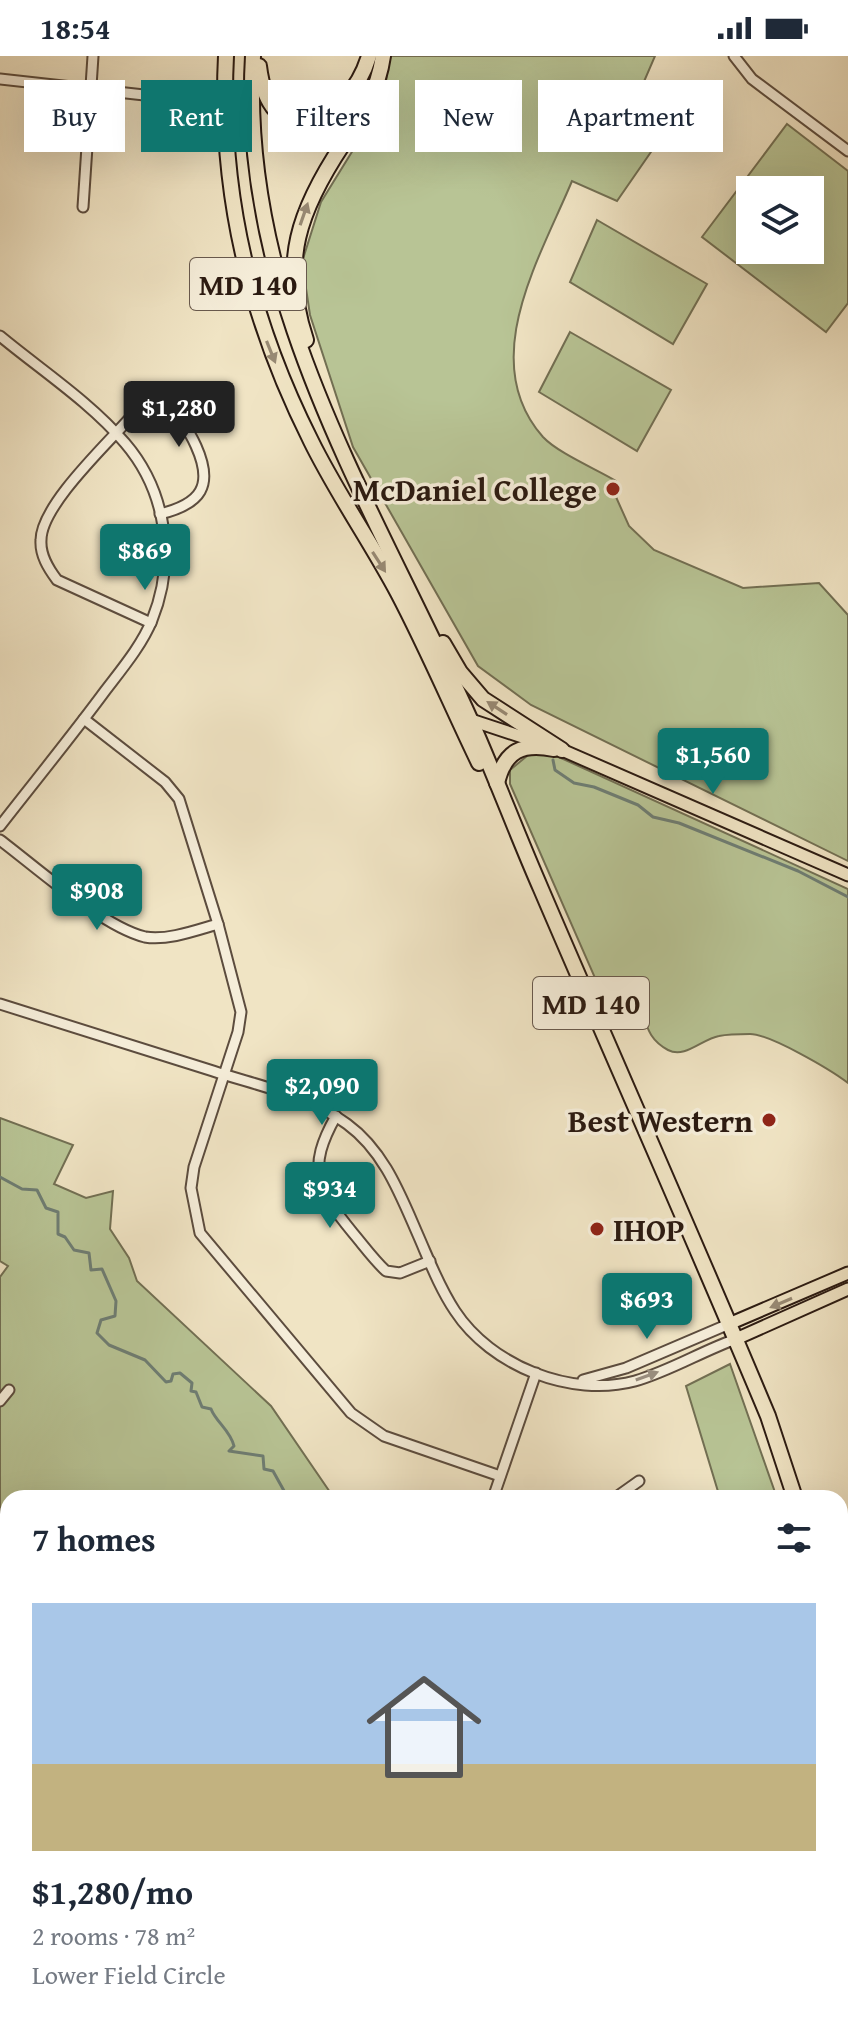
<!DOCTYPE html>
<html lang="en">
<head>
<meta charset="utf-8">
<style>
	:root { --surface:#fff; --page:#f2f2f3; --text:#1f2937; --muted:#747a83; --line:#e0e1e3; --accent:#0f766e }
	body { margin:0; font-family:"Gentium Book Plus",serif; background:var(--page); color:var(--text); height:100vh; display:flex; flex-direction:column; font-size:30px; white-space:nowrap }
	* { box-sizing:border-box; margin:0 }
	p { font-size:26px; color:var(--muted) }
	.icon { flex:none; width:44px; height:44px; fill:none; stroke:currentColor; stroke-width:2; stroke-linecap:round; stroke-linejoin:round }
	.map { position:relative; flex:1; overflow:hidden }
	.drawer { position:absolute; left:0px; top:1434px; width:848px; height:536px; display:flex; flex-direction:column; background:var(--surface); border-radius:24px 24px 0 0; box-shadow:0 8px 32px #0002 }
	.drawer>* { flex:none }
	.guide { position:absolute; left:24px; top:24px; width:800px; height:72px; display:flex; gap:16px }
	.controls { position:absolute; left:736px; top:120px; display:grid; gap:16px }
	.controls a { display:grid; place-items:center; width:88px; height:88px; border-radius:0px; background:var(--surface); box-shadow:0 8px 32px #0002; font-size:40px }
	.price { position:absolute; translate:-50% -68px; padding:0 18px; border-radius:8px; background:var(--accent); color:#fff; font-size:26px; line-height:52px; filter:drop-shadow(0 2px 4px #0008) }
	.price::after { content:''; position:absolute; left:50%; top:48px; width:24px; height:18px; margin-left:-12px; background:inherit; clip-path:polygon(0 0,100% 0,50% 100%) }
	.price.on { background:#222; color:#fff }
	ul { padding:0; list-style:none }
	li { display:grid; align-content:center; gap:16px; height:424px; padding:0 32px }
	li+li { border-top:2px solid var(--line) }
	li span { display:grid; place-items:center; height:248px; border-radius:0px; color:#555 }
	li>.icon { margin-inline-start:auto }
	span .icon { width:144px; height:144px; fill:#fffc; stroke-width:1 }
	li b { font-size:34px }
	h2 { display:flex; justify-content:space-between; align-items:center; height:96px; padding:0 32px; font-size:34px }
	.chip { padding:0 28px; border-radius:0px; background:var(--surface); box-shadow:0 8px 32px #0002; font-size:28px; line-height:72px }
	.chip.on { background:var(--accent); color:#fff }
	.status { display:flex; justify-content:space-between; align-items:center; height:56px; padding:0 40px; background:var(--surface); direction:ltr }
	.status svg { height:22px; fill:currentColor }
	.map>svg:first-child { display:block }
</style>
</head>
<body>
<div class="status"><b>18:54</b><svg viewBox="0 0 49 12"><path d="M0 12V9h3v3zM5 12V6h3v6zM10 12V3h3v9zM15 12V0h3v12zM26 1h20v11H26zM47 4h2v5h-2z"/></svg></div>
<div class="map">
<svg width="848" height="1970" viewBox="0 0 848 1970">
	<rect width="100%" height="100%" fill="#f0e4c4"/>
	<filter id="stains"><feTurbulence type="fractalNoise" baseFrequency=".0025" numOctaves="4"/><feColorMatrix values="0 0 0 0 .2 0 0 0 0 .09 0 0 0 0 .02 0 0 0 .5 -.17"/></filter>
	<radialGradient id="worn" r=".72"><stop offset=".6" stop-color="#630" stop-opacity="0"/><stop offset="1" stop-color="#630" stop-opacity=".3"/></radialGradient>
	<!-- green -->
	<g fill="#b8c495" stroke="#726f53" stroke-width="2" fill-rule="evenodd">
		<path d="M389 0H655L630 58 653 93 617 145 572 125C540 202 476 305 543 381 558 397 596 413 616 425V441L629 470 654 494 743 532 819 527 848 559V805L531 649 478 610 353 391 310 259 302 206 321 146 384 44Z"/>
		<path d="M787 68 848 115V247L826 276 702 181ZM750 134H810V194H750Z"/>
		<path d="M597 164 707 228 673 288 570 226Z"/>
		<path d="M570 276 671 334 637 395 539 336Z"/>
		<path d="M533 695 550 697 848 833V1027C831 1014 770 978 750 978 740 978 729 978 719 980 702 983 685 1003 668 994 628 972 664 939 595 922L510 728V714Z"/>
		<path d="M0 1062 73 1089 54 1128 86 1142 113 1135 110 1173 129 1202 137 1225 271 1350 334 1442H8V1962H133L129 1970H0V1221L8 1210 0 1205Z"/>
		<path d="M730 1308 777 1442H720L686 1330Z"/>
		<path d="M702 1962H773L771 1970H700Z"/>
	</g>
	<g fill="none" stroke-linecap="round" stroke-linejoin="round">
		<!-- stream -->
		<g stroke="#6e7d73" stroke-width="3">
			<path d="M553 704 555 714 574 727 594 731 638 749 653 761 679 767 798 815 848 841"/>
			<path d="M0 1121 22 1133 37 1134 46 1152 58 1156V1178L65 1181 74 1194 89 1197 91 1214 102 1213 116 1245 115 1260 101 1264 97 1277 109 1289 145 1304 166 1326 171 1325 173 1318 180 1317 192 1327 191 1335 196 1336 202 1351 211 1353C216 1366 230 1374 234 1390L229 1395 263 1400 264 1413 273 1415 288 1442"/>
			<path d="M242 1970 251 1962"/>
		</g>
		<defs>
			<g id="minor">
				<path d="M734 0 752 23 848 95"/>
				<path d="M0 23 225 48"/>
				<path d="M83 151 93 0"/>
				<path d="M0 280C41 314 90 346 125 387 167 436 176 505 152 564 142 589 121 614 105 635 71 681 35 725 0 770"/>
				<path d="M151 567 57 524C48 512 40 499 41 484 41 450 106 389 129 363 162 339 182 359 196 390 214 430 201 448 160 458"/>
				<path d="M84 663 165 726 179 743 218 868 241 956 238 976 194 1111 191 1132 200 1177 351 1357 384 1380 500 1420"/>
				<path d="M0 784C36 811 103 871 145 881 167 885 197 874 218 868"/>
				<path d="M0 948C71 971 142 993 213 1015 259 1030 308 1039 347 1068 384 1095 400 1138 418 1179 429 1204 439 1231 455 1255 491 1310 571 1342 635 1325 670 1315 702 1295 736 1283"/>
				<path d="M336 1060C306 1113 317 1133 353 1177 364 1190 374 1204 386 1215L400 1217 430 1205"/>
				<path d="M583 1324 626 1312 729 1268"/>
				<path d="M0 1345 9 1334"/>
				<path d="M493 1442 536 1317"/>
				<path d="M615 1442 639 1425"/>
				<path d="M0 1591 8 1581"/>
				<path d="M0 1648 8 1653"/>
				<path d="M0 1761 8 1757"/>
				<path d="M29 1970 34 1962"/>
				<path d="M543 1970 544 1962"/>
				<path d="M640 1970 642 1962"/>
			</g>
			<g id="major">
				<path d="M465 662 562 694 848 819"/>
				<path d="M729 1268 848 1217"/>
				<path d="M736 1283 848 1233"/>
			</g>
			<g id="highway">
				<path d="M226 0C219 136 250 264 311 385 337 438 371 486 398 537 427 592 452 651 479 707"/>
				<path d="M253 0C238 244 374 449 470 663 495 719 516 776 541 833 616 1008 694 1183 768 1360L795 1442"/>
				<path d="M259 10C270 102 349 67 369 0"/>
				<path d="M306 284C280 206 299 154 343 88 362 60 378 35 383 0"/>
				<path d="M443 587 460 616 483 643 562 694"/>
				<path d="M497 727C505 694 522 687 554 693"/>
				<path d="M783 1970 785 1962"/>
			</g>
		</defs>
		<!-- minor casing -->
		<use href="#minor" stroke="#5c4c3e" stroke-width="13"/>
		<!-- major casing -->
		<use href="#major" stroke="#2b1a11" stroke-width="15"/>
		<!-- highway casing -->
		<use href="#highway" stroke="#2b1a11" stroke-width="18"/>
		<!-- minor -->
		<use href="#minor" stroke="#f5edd9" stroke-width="9"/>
		<!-- major -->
		<use href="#major" stroke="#f0e4c4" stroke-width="11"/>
		<!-- highway -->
		<use href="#highway" stroke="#f0e4c4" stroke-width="14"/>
	</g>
	<!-- one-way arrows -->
	<defs><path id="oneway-solid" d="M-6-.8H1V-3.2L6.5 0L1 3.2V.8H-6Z" transform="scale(2)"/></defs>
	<g fill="#978973">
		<use href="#oneway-solid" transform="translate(304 158) rotate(-71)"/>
		<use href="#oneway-solid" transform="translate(271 296) rotate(68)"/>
		<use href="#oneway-solid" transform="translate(379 506) rotate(57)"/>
		<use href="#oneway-solid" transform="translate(497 652) rotate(-147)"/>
		<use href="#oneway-solid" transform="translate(781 1247) rotate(157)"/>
	</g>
	<use fill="#9a8e7f" href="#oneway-solid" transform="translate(647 1320) rotate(-20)"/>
	<!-- markers -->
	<g fill="#8f2418" stroke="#f5edd9" stroke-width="3">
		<circle cx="613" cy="433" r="8"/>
		<circle cx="769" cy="1064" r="8"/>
		<circle cx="597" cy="1173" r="8"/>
	</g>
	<g text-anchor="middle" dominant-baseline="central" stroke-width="7" stroke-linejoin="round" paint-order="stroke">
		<!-- shield labels -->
		<g fill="#f5edd9" stroke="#68594d" stroke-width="2">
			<rect x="190" y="202" width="116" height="52" rx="6"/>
			<rect x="533" y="921" width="116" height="52" rx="6"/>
		</g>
		<g font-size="30" font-weight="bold" fill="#2b1a11">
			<text x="248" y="228">MD 140</text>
			<text x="591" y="947">MD 140</text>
		</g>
		<!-- poi labels -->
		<g font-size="32" font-weight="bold" fill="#2b1a11" stroke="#f5edd9" text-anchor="end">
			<text x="597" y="433">McDaniel College</text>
			<text x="753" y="1064">Best Western</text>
			<text x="613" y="1173" text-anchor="start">IHOP</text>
		</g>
	</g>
	<rect width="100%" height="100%" filter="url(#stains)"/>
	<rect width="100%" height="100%" fill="url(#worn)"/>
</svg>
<div class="controls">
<a><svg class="icon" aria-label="layers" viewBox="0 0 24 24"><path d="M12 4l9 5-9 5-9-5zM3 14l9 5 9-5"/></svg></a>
</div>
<b class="price on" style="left:179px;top:393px">$1,280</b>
<b class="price" style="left:145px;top:536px">$869</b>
<b class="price" style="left:713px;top:740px">$1,560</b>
<b class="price" style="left:97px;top:876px">$908</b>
<b class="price" style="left:322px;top:1071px">$2,090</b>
<b class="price" style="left:330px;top:1174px">$934</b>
<b class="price" style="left:647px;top:1285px">$693</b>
<div class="guide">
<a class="chip">Buy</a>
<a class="chip on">Rent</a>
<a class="chip">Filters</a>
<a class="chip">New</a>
<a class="chip">Apartment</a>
</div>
<section class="drawer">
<h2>7 homes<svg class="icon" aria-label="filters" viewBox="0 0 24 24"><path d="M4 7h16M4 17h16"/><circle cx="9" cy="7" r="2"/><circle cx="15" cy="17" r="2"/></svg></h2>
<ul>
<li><span style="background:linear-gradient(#a9c7e8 65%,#c2b280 0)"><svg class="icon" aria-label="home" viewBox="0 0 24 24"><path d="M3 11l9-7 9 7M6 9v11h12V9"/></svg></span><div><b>$1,280/mo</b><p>2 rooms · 78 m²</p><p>Lower Field Circle</p></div></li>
</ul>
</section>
</div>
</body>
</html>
